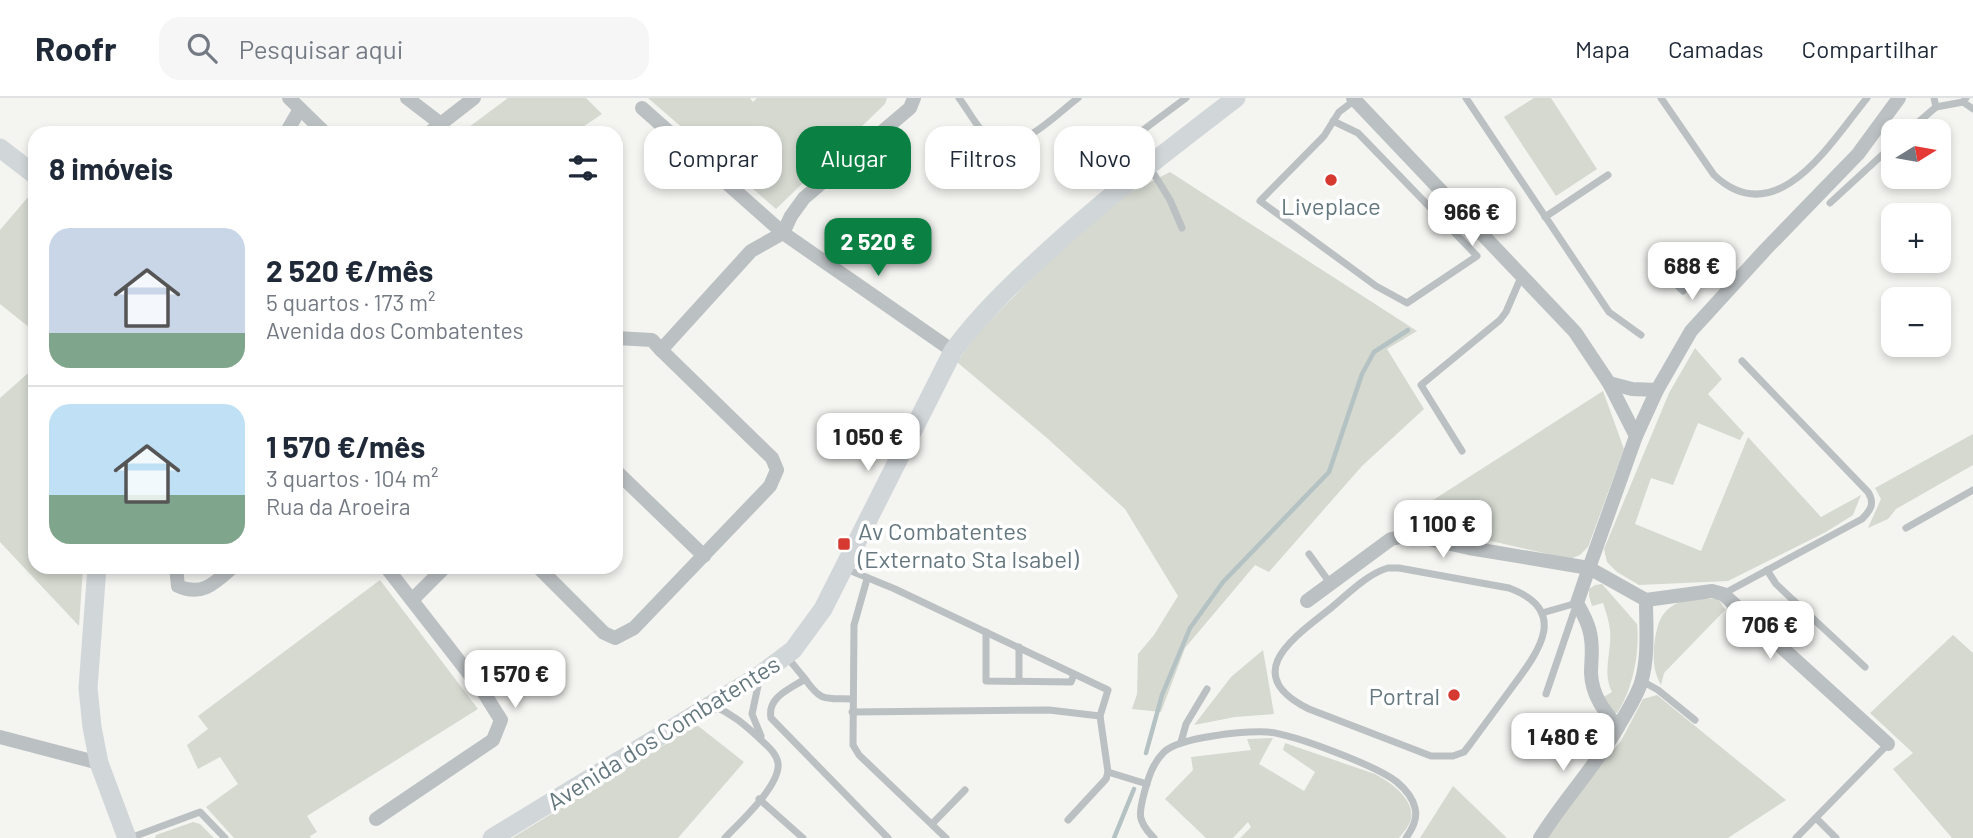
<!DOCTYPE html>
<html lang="pt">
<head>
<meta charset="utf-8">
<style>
	:root { --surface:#fff; --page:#f6f6f7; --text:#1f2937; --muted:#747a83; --line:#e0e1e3; --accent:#0b8043 }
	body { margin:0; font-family:Barlow,sans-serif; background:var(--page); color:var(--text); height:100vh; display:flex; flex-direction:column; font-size:26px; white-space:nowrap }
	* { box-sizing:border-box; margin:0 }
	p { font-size:23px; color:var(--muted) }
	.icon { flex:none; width:38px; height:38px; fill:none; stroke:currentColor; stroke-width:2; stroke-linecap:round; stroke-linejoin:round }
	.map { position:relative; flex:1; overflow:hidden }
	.panel { position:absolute; left:28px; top:28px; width:595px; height:448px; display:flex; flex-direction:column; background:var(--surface); border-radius:21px; box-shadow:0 4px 10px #0003 }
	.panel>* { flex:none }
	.guide { position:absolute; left:644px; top:28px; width:665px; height:63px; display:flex; gap:14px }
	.needle { width:46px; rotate:79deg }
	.buttons { position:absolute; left:1881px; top:21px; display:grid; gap:14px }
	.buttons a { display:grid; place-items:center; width:70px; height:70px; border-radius:14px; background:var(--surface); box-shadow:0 4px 10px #0003; font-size:35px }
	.price { position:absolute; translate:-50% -60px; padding:0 16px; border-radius:14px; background:#fff; color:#222; font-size:23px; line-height:46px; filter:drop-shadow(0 2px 4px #0008) }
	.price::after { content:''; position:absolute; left:50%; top:42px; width:21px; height:16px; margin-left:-10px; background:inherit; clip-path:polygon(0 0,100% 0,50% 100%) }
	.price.selected { background:var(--accent); color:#fff }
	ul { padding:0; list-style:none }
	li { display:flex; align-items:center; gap:21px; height:175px; padding:0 21px }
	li+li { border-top:2px solid var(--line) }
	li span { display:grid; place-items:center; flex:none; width:196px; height:140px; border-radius:21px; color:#555 }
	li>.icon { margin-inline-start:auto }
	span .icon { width:84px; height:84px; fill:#fffc; stroke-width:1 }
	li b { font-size:30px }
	h2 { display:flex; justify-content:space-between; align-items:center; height:84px; padding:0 21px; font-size:30px }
	.chip { padding:0 24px; border-radius:21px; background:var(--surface); box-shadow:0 4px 10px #0003; font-size:24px; line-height:63px }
	.chip.selected { background:var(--accent); color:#fff }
	header { display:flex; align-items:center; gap:42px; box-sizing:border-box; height:98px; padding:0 35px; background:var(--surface); border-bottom:2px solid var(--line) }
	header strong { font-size:33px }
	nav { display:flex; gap:38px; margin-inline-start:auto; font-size:24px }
	.search { width:490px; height:63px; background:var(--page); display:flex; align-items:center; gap:18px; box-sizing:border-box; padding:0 24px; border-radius:21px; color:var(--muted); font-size:26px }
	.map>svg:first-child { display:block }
</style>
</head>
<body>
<header>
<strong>Roofr</strong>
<div class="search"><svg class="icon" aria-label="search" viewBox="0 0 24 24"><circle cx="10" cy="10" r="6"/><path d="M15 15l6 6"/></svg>Pesquisar aqui</div>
<nav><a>Mapa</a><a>Camadas</a><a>Compartilhar</a></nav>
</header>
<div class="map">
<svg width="1973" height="740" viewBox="0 0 1973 740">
	<rect width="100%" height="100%" fill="#f4f4f1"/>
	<!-- green -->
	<g fill="#d5d9d0">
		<path d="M508 0H586L602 16 574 35H461Z"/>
		<path d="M648 0H750L753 4 757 0H887L885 6 776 111Z"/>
		<path d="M1534 0H1551L1597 71 1556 98 1504 19Z"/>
		<path d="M1170 74 1417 233 1387 251 1424 311 1362 368 1269 474 1255 467 1185 550 1161 614 1132 611 1137 596 1138 556 1154 537 1178 498 1125 411 1047 340 957 264 980 233 1066 146 1129 95Z"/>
		<path d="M35 91V234L0 206V132Z"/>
		<path d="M1695 250 1722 281 1708 296 1744 335 1740 342 1698 325 1673 387 1651 380 1635 426 1701 453 1748 339 1821 419 1861 397 1853 417 1826 434 1728 483 1639 487 1617 474 1607 464 1604 451 1669 295Z"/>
		<path d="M35 269V469H83L79 528 0 444V300Z"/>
		<path d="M1603 293 1624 351 1588 449 1580 457 1570 461 1461 436 1430 404Z"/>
		<path d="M1973 336V367L1896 411 1888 421 1868 430 1881 401 1875 390Z"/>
		<path d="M380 482 478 611 307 718 317 734 310 738 311 740H234L206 709 238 686 220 659 198 671 187 647 208 631 198 618Z"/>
		<path d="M1602 486 1637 526C1640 553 1633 592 1617 615L1610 614 1602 600 1612 594C1602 574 1612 554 1610 532 1609 523 1606 514 1603 505L1592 508 1589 498V491L1595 487Z"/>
		<path d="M1691 501H1719L1725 512 1664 575 1661 587C1654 574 1653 564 1654 550 1657 522 1662 507 1691 501Z"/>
		<path d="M1953 537 1973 555V740H1952L1893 671 1913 655 1870 615Z"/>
		<path d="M1263 552 1274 616 1235 619 1194 627 1231 579Z"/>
		<path d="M1657 597 1786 702 1728 740H1546L1569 702 1621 643 1643 601Z"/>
		<path d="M697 627 744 664 678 740H512Z"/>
		<path d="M1273 640 1259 666 1304 693 1315 674 1283 652 1285 645 1375 676C1390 684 1415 701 1411 721 1410 727 1403 735 1399 740H1240L1251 729 1248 724 1233 740H1206L1165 701 1193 672 1191 659 1251 652 1247 641Z"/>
		<path d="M1453 688 1507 740H1420Z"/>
		<path d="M193 724 200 726 214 740H155L156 737Z"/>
	</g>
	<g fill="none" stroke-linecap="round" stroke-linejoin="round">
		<!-- stream -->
		<g stroke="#b4c2c4" stroke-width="4.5">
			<path d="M1146 655 1162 597 1190 530 1223 484 1329 374 1362 276 1374 254 1408 232"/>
			<path d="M1114 740 1134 691"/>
		</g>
		<!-- lane -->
		<g stroke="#bbc0c2" stroke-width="7">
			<path d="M959 0C969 13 979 34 993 43 1017 58 1059 14 1078 0"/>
			<path d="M1466 0 1609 214 1641 237"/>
			<path d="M1661 0 1714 77C1777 136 1831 44 1867 0"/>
			<path d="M1963 4 1973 11"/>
			<path d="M1936 9 1963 4 1966 0"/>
			<path d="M1333 23 1358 35 1477 158 1407 205 1376 188 1260 103 1324 38 1339 14 1355 2"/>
			<path d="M1908 33 1936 9 1934 0"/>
			<path d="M1111 56 1186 0"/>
			<path d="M1149 68 1170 102 1182 130"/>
			<path d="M1830 105 1894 46"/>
			<path d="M1545 119 1608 77"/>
			<path d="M1656 167 1683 193"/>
			<path d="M1462 353 1421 287 1500 222 1506 214 1522 177"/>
			<path d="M1906 430 1973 392"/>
			<path d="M1309 456 1330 485"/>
			<path d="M844 470 895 491 1108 592 1100 618 1108 674 1147 686"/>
			<path d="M1388 470H1399L1509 490C1569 512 1540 552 1513 588 1499 607 1485 626 1471 645L1464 654 1453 658H1431L1309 611C1239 576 1293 540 1331 510 1348 496 1367 476 1388 470Z"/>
			<path d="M1767 472 1776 486 1865 569"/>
			<path d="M867 481 854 527 853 647 859 657 946 740"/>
			<path d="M1723 496 1862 421C1871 412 1875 405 1868 394L1742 263"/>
			<path d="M1542 515 1577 505"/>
			<path d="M986 534V583L1071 584 1074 576"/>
			<path d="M787 559 805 581C790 591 767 599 771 620L888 740"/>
			<path d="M805 581C822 605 825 600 853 601"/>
			<path d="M759 583 752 616 761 638"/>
			<path d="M1019 583V549"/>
			<path d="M1642 583 1658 592 1695 622"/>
			<path d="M1546 596 1577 505"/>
			<path d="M714 608C732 616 744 626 758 639 766 647 776 654 778 665 781 687 740 724 725 740"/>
			<path d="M852 614 1049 612 1100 618"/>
			<path d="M1181 644 1186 626 1207 591"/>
			<path d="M759 701 803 740"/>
			<path d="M1816 720 1836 740"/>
			<path d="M1068 722 1106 681 1108 674"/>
			<path d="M932 726 965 692"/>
			<path d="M130 740 200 714 225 740"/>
			<path d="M1154 740C1136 722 1139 715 1145 692 1149 678 1153 665 1164 654 1180 639 1244 633 1267 634 1293 636 1377 668 1397 684 1404 690 1413 700 1415 710 1418 721 1412 731 1406 740"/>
			<path d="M1796 740 1888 646"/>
		</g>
		<!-- street -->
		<g stroke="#bbc0c2" stroke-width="14">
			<path d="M289 0 325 35"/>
			<path d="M407 0 441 26"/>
			<path d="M1353 0 1575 234 1609 285 1636 338"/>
			<path d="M642 10 783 135 953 253"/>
			<path d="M286 35 300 11"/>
			<path d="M429 35 474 0"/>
			<path d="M783 135 791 118 804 100 910 10 914 0"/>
			<path d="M616 240 652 242 661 252"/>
			<path d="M1609 285 1632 291 1657 292"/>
			<path d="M616 373 704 458"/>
			<path d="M176 469 178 488C202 499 215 485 233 469"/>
			<path d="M538 469 604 535 615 540 634 530 770 388 777 372 772 360 661 252 751 153 783 135"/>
			<path d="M1589 470 1646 502C1646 529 1649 558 1641 585 1636 600 1626 615 1618 629 1604 613 1592 598 1591 575 1591 564 1593 552 1591 541 1590 528 1583 516 1577 505Z"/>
			<path d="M412 502 445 469"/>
			<path d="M1646 502 1712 493 1723 496 1888 646"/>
			<path d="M1307 503 1391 441 1411 437 1469 450 1589 470 1636 338 1657 292 1691 233 1765 152 1858 56 1899 0"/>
			<path d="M0 639 99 665"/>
			<path d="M376 721 493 642 501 622 484 595 386 469"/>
			<path d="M1540 740C1564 701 1596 668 1618 629"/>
		</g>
		<!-- secondary -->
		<g stroke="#d1d6d9" stroke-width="19">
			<path d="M0 50 35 77"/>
			<path d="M97 469 88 590 92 629 99 665 127 740"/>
			<path d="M492 740 760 577 793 552 823 511 953 253C981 215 1014 184 1049 152 1108 98 1172 49 1236 0"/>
		</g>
	</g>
	<!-- markers -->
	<g fill="#d53930" stroke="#fff" stroke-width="2.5">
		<circle cx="1331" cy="82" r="7"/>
		<rect x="837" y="439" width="14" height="14" rx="3.5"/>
		<circle cx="1454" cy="597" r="7"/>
	</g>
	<g text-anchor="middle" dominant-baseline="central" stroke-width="7" stroke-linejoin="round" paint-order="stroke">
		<!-- poi labels -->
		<g font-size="24" fill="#65787f" stroke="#fff">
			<text x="1331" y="107">Liveplace</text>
			<text x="858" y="432" text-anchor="start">Av Combatentes<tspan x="858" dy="28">(Externato Sta Isabel)</tspan></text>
			<text x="1440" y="597" text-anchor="end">Portral</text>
		</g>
		<!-- street labels -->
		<g font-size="24" fill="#65787f" stroke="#fff">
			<text transform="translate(663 634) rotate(-32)">Avenida dos Combatentes</text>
		</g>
	</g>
</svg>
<div class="buttons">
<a><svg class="needle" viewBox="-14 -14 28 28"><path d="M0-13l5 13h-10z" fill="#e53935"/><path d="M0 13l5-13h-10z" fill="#747a83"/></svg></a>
<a>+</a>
<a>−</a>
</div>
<b class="price" style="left:1472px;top:150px">966 €</b>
<b class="price selected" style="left:878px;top:180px">2 520 €</b>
<b class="price" style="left:1692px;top:204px">688 €</b>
<b class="price" style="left:868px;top:375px">1 050 €</b>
<b class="price" style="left:1443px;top:462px">1 100 €</b>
<b class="price" style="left:1770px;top:563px">706 €</b>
<b class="price" style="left:515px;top:612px">1 570 €</b>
<b class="price" style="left:1563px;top:675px">1 480 €</b>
<div class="guide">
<a class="chip">Comprar</a>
<a class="chip selected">Alugar</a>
<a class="chip">Filtros</a>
<a class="chip">Novo</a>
</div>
<section class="panel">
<h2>8 imóveis<svg class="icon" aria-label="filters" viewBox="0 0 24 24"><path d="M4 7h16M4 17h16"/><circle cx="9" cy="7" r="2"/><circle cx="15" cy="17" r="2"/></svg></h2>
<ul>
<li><span style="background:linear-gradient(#c9d6e8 75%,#7fa58c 0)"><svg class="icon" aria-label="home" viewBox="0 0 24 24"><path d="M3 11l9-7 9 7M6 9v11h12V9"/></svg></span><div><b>2 520 €/mês</b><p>5 quartos · 173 m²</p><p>Avenida dos Combatentes</p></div></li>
<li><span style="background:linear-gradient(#bfe0f5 65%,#7fa58c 0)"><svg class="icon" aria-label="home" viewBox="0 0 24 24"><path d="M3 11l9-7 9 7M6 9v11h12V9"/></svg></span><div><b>1 570 €/mês</b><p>3 quartos · 104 m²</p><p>Rua da Aroeira</p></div></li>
</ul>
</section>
</div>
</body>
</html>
